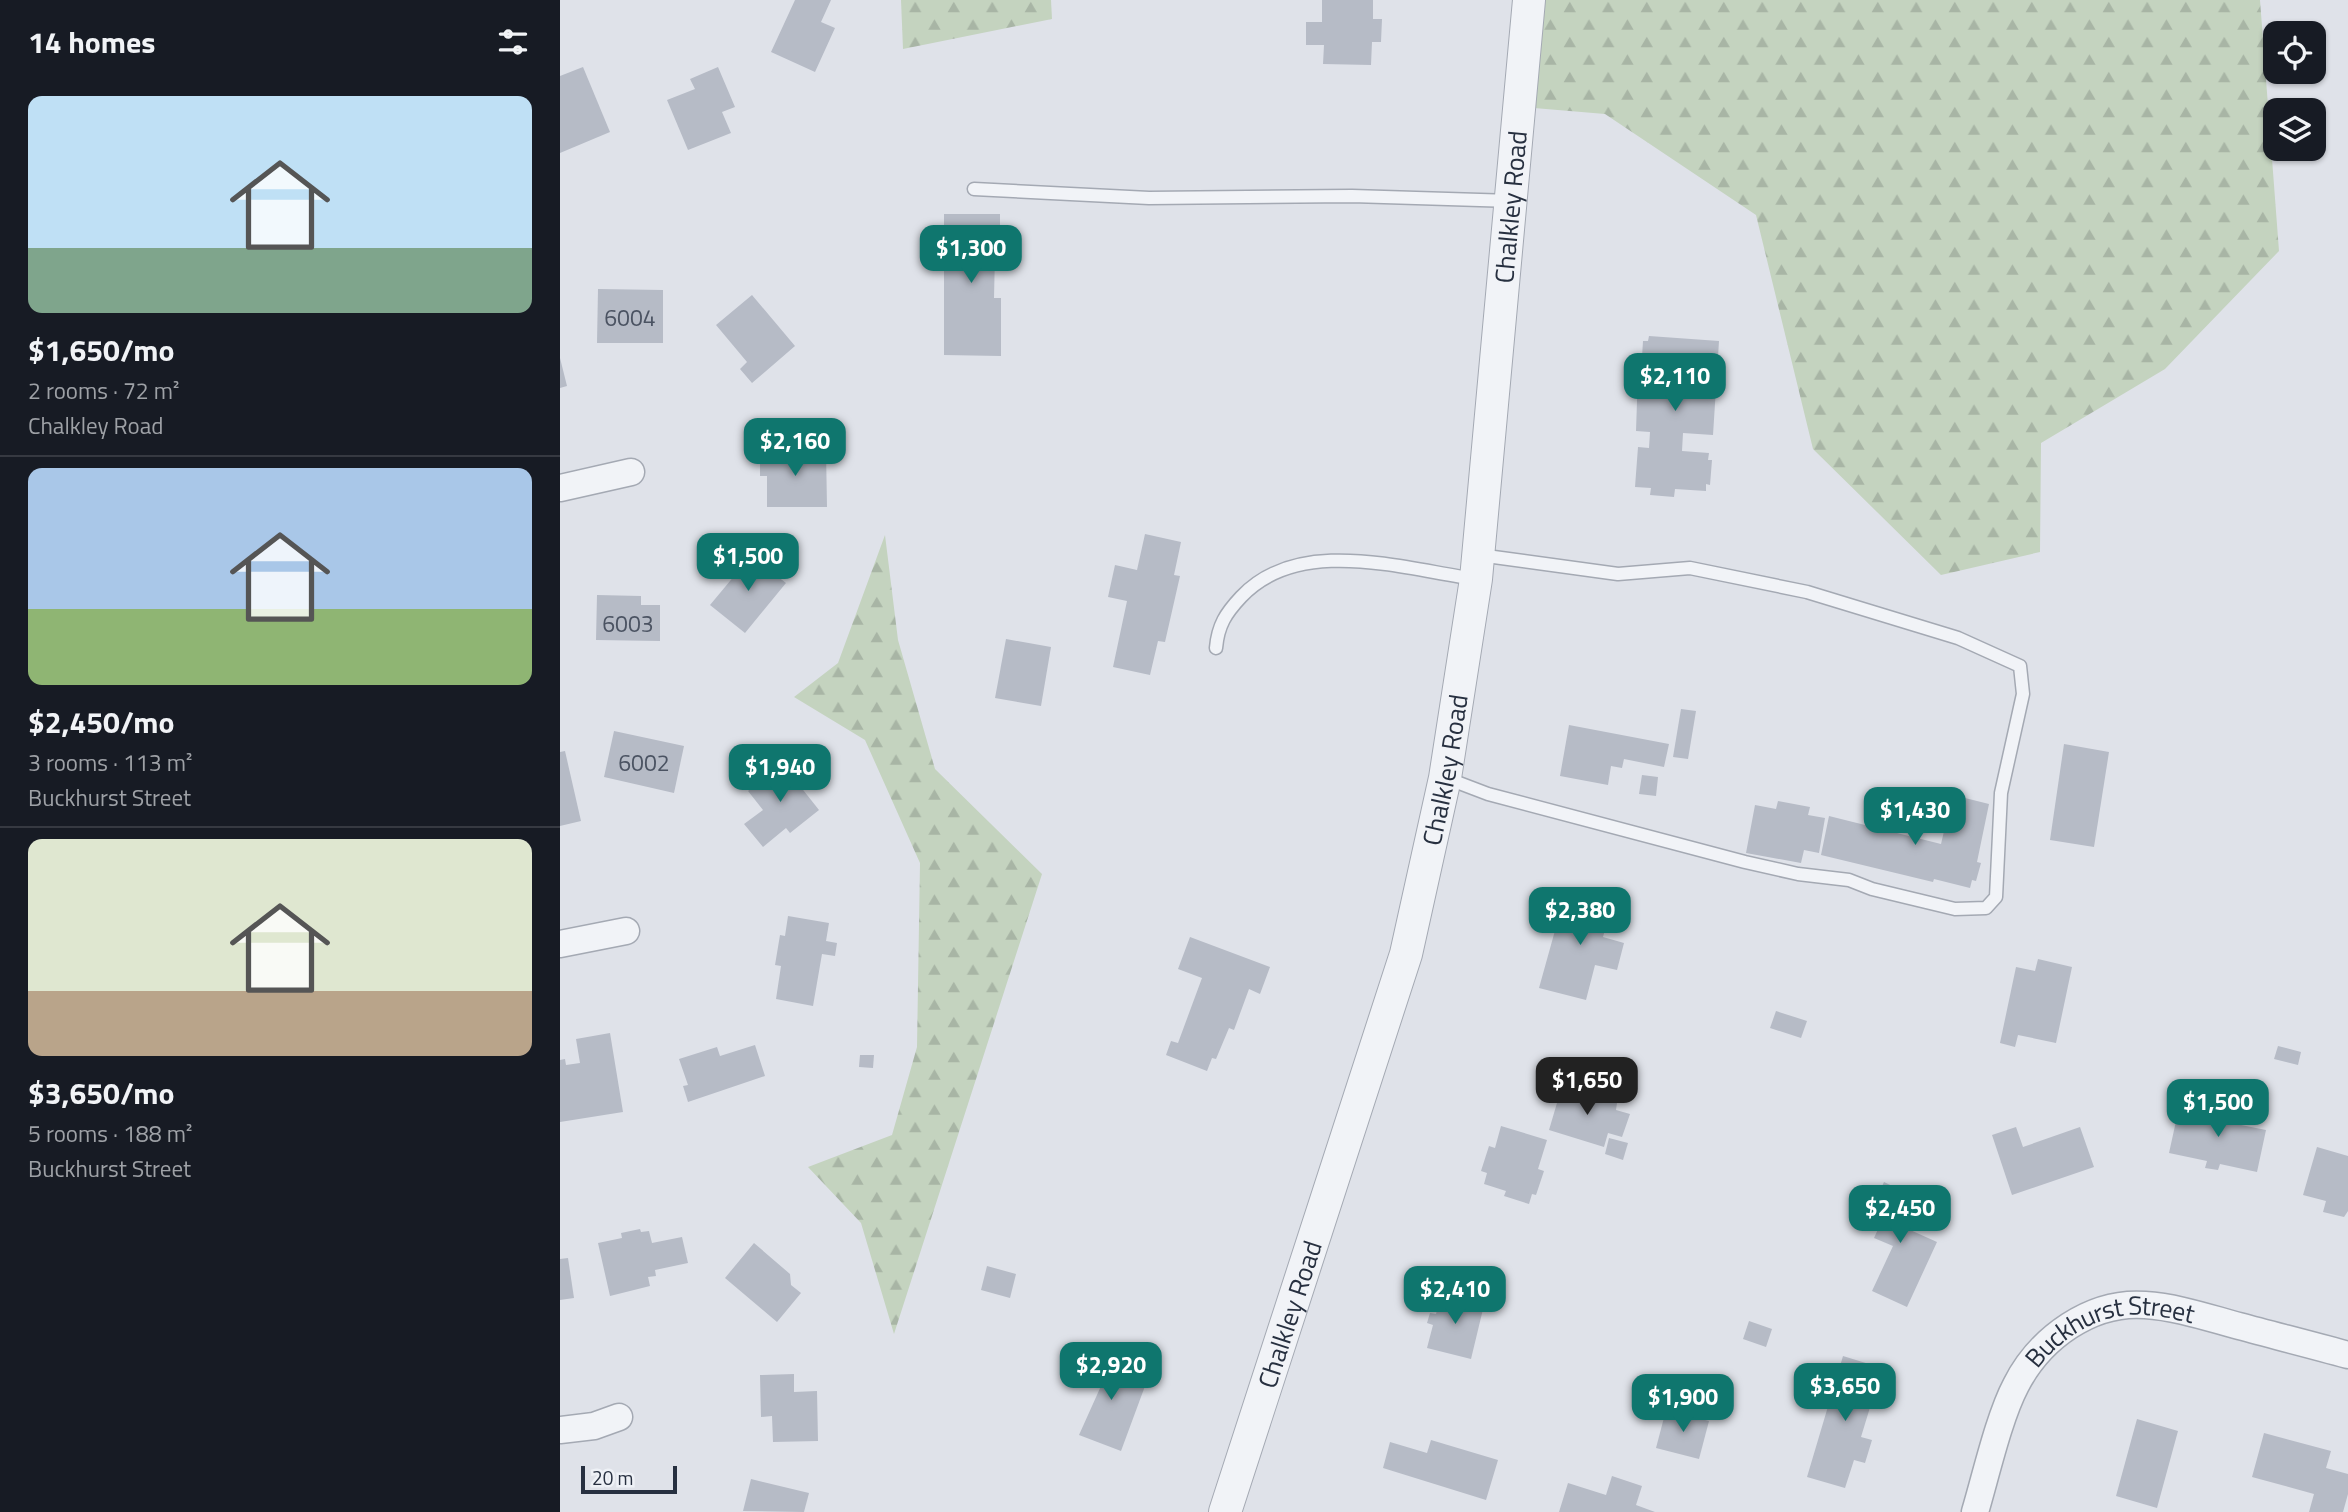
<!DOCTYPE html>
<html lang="en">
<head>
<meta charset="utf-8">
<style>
	:root { --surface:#171b24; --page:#242831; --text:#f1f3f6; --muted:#9ea1a6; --line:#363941; --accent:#0f766e }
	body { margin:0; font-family:"Titillium Web",sans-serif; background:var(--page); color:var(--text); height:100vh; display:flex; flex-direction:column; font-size:26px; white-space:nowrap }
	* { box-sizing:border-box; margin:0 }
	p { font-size:23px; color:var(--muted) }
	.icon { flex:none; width:38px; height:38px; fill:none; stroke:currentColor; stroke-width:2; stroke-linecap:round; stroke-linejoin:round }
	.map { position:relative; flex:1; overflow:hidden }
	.details { display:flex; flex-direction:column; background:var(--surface); width:560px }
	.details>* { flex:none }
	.controls { position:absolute; left:1703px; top:21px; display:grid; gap:14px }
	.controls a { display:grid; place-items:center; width:63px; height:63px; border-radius:14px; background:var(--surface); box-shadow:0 2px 5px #0004; font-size:35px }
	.scale { position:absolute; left:21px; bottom:18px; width:96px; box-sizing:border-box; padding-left:7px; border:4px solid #273040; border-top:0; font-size:19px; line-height:24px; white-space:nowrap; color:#273040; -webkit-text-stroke:5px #eef1f6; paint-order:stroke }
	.price { position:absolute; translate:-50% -60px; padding:0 16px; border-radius:14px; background:var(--accent); color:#fff; font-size:23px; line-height:46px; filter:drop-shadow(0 2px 4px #0008) }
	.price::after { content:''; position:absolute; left:50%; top:42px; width:21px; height:16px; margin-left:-10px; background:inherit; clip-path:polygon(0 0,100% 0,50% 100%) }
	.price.on { background:#222; color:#fff }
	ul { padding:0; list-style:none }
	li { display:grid; align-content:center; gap:14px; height:371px; padding:0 28px }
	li+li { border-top:2px solid var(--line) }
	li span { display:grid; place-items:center; height:217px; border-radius:14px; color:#555 }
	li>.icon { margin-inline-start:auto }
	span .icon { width:126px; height:126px; fill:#fffc; stroke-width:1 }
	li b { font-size:30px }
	h2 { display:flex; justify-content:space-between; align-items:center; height:84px; padding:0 28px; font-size:30px }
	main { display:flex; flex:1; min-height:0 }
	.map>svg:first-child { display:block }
</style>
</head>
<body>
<main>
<section class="details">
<h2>14 homes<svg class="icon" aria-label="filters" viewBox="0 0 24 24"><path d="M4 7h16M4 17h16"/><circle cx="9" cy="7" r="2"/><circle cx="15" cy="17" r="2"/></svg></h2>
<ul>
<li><span style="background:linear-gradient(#bfe0f5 70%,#7fa58c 0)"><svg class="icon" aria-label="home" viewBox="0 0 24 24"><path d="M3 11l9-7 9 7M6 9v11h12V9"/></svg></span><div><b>$1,650/mo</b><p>2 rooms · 72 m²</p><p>Chalkley Road</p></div></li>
<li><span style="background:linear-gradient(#a9c7e8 65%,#8fb573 0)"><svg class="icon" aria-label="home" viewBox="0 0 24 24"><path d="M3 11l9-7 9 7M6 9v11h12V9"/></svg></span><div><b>$2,450/mo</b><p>3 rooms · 113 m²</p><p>Buckhurst Street</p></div></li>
<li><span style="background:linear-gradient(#dfe7d0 70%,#b9a48a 0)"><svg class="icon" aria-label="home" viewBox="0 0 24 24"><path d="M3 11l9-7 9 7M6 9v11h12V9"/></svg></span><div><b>$3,650/mo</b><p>5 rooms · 188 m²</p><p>Buckhurst Street</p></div></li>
</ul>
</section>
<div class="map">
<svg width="1788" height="1512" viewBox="0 0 1788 1512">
	<defs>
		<pattern id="forest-firs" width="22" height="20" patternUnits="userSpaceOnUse" patternTransform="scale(1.75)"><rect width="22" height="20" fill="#c4d3bf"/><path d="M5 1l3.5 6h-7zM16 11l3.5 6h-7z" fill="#a8b5a5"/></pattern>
	</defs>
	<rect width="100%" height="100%" fill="#dfe2e9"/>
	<!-- forest -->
	<g fill="url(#forest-firs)">
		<path d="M341 0H491L492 19 343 49Z"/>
		<path d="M985 0H1700L1719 251 1605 369 1481 443 1480 552 1381 575 1253 449 1196 215 1045 114 974 108Z"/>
		<path d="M325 535 338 640 375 769 482 874 334 1334 301 1223 248 1167 332 1135 357 1047 360 863 305 740 234 697 278 663Z"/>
	</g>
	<!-- building -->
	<g fill="#b6bbc6">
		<path d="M235 0H271L261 22 275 28 255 72 211 52Z"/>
		<path d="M762 0H813V19H822L821 42H812L811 65 763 64 764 45H746V22H762Z"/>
		<path d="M23 67 50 132 0 153V76Z"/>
		<path d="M158 67 175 107 162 112 171 133 128 150 107 100 135 89 130 79Z"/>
		<path d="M384 214H440V254H435L434 298H441V356L384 355Z"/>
		<path d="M38 289 103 290V343H37Z"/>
		<path d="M192 295 235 346 192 383 180 369 187 362 156 325Z"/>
		<path d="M1089 336 1159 341 1153 435 1123 433 1122 451 1149 453 1148 460H1152L1150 485 1146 484V491L1115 489 1114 497 1090 495 1091 488 1075 487 1078 447 1089 448 1090 432 1076 431 1078 372 1081 373 1083 341H1088Z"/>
		<path d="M0 358 7 386 0 388Z"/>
		<path d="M266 450 267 507H207V476H200V451Z"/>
		<path d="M585 534 621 542 614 575 620 576 605 642 598 641 590 675 553 667 567 601 548 597 555 565 577 570Z"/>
		<path d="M186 552 226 583 185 633 150 605 175 575 170 571Z"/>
		<path d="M37 595 81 596V605H100V641L36 640Z"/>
		<path d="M446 639 491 647 481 706 435 698Z"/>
		<path d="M1121 709 1136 711 1128 759 1113 757Z"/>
		<path d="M1009 725 1109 744 1104 767 1064 759 1062 768 1051 766 1048 785 1000 776Z"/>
		<path d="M54 731 124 746 114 793 44 777Z"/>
		<path d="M1504 744 1549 752 1534 847 1490 840Z"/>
		<path d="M5 751 21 821 0 826V752Z"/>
		<path d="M225 762 228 767 233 763 243 776 236 781 259 810 230 833 226 828 203 847 184 824 203 810 188 791Z"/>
		<path d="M1082 775 1098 777 1096 796 1079 794Z"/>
		<path d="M1397 796 1429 804 1417 862 1421 863 1416 881 1412 880 1410 888 1374 879 1373 882 1261 855 1269 816 1381 844 1389 810 1393 811Z"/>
		<path d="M1218 801 1250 807 1248 815 1265 818 1259 853 1244 850 1241 863 1186 853 1195 805 1216 809Z"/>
		<path d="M1006 891 1052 903 1043 937 1064 943 1057 970 1035 965 1026 1000 979 988Z"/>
		<path d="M228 916 269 923 266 941 277 943 275 956 262 954 253 1006 216 999 221 966 215 965 220 935 225 936Z"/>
		<path d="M630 937 710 967 700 994 689 989 674 1030 669 1028 656 1059 652 1058 647 1071 606 1055 611 1041 618 1043 642 978 618 969Z"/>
		<path d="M1478 959 1512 967 1496 1043 1458 1035 1455 1047 1440 1043 1456 967 1475 971Z"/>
		<path d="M1216 1011 1247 1021 1241 1038 1210 1028Z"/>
		<path d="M50 1033 63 1112 0 1122V1060L5 1059 6 1065 20 1063 16 1039Z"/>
		<path d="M195 1045 205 1076 128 1102 123 1086 128 1085 119 1059 157 1047 160 1056Z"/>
		<path d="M1718 1046 1741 1052 1738 1065 1714 1059Z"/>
		<path d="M300 1055H314L313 1068 299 1067Z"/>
		<path d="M1002 1086 1057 1103 1056 1110 1070 1114 1062 1137 1048 1133 1044 1147 989 1130Z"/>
		<path d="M1643 1100 1675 1107 1671 1123 1706 1130 1697 1172 1660 1164 1658 1170 1645 1168 1647 1161 1609 1153 1618 1112 1639 1117Z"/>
		<path d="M941 1126 987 1140 978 1169 984 1171 976 1195 972 1194 969 1204 944 1196 946 1191 924 1184 927 1173 921 1171 929 1146 935 1148Z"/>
		<path d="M1456 1127 1463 1147 1520 1127 1534 1167 1452 1195 1432 1135Z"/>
		<path d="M1049 1138 1068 1143 1063 1160 1045 1154Z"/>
		<path d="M1757 1147 1788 1156V1211L1784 1217 1763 1212 1766 1201 1743 1195Z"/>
		<path d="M1324 1182 1361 1200 1348 1229 1377 1242 1347 1307 1312 1291 1333 1246 1314 1238 1324 1216 1311 1210Z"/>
		<path d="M80 1229 81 1232 89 1231 92 1243 122 1237 128 1263 95 1270 96 1276 88 1277 90 1286 50 1296 38 1243 62 1238 61 1233Z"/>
		<path d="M194 1243 230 1274 231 1285 241 1293 217 1322 165 1278Z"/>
		<path d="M8 1258 14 1298 0 1300V1259Z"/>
		<path d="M427 1266 456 1274 450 1298 421 1290Z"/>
		<path d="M881 1294 924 1305 911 1359 867 1348 873 1325 867 1323 870 1313 876 1314Z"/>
		<path d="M1189 1321 1212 1329 1206 1347 1183 1339Z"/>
		<path d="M525 1355 588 1378 561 1451 519 1435 541 1386 517 1377Z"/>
		<path d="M1283 1356 1322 1368 1301 1437 1312 1440 1305 1463 1294 1460 1285 1488 1247 1477Z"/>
		<path d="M234 1374V1392L257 1391 258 1441 213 1442 212 1416 201 1417 200 1375Z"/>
		<path d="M1106 1410 1149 1421 1139 1459 1096 1448Z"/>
		<path d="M1577 1419 1618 1431 1597 1508 1556 1496Z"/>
		<path d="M1704 1433 1771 1451 1766 1468 1788 1474V1494L1783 1512H1749L1754 1494 1692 1477Z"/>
		<path d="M871 1440 938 1460 926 1500 823 1468 830 1442 867 1453Z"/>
		<path d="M1052 1476 1082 1486 1076 1505 1095 1512H999L1008 1483 1046 1495Z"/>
		<path d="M191 1479 249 1493 244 1512 183 1511Z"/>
	</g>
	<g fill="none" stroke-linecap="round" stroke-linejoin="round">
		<defs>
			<g id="service">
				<path d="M414 189 589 198 792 196 952 201"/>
				<path d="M656 648C658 625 666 613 681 597 739 535 843 569 916 579"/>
				<path d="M886 778 928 794 1185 862 1238 874 1289 880 1312 889 1395 909 1426 908 1436 897 1441 793 1463 694 1460 666 1398 638 1247 592 1130 568 1058 574 919 555"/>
			</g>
			<g id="minor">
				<path d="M0 488 71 472"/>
				<path d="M0 944 66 931"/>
				<path d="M0 1430 34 1426 59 1417"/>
				<path id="s1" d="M1415 1512C1426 1475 1439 1417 1456 1385 1480 1338 1531 1301 1585 1305 1617 1307 1649 1318 1679 1326 1716 1336 1752 1345 1788 1355"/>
			</g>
			<g id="tertiary">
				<path id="s2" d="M665 1512 846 954 885 778 916 579 969 0"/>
			</g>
		</defs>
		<!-- service casing -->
		<use href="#service" stroke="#a4a9b3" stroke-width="15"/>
		<!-- minor casing -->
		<use href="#minor" stroke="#a4a9b3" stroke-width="29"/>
		<!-- tertiary casing -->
		<use href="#tertiary" stroke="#a4a9b3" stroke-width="34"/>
		<!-- service -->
		<use href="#service" stroke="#f1f3f7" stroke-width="12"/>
		<!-- minor -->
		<use href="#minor" stroke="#f1f3f7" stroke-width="26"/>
		<!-- tertiary -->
		<use href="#tertiary" stroke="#f1f3f7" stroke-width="32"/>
	</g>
	<g text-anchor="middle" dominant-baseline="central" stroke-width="6" stroke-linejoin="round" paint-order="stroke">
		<!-- number labels -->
		<g font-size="23" fill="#4b5362">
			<text x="70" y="317">6004</text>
			<text x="68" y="623">6003</text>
			<text x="84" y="762">6002</text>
		</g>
		<!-- street labels -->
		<g font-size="26" fill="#273040" stroke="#eef1f6">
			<text stroke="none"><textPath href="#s2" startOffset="1342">Chalkley Road</textPath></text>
			<text stroke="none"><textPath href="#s2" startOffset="775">Chalkley Road</textPath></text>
			<text stroke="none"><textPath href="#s2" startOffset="208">Chalkley Road</textPath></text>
			<text stroke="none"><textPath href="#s1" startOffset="252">Buckhurst Street</textPath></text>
		</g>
	</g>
</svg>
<div class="controls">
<a><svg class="icon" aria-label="locate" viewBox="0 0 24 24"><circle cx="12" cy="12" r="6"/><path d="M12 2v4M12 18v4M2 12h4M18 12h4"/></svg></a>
<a><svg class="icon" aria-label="layers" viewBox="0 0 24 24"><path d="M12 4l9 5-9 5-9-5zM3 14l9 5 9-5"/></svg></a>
</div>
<div class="scale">20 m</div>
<b class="price" style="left:411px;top:285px">$1,300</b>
<b class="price" style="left:1115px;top:413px">$2,110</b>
<b class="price" style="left:235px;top:478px">$2,160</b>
<b class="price" style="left:188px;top:593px">$1,500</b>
<b class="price" style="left:220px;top:804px">$1,940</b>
<b class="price" style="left:1355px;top:847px">$1,430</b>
<b class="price" style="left:1020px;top:947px">$2,380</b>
<b class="price on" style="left:1027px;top:1117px">$1,650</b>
<b class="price" style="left:1658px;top:1139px">$1,500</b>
<b class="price" style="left:1340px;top:1245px">$2,450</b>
<b class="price" style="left:895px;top:1326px">$2,410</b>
<b class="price" style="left:551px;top:1402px">$2,920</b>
<b class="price" style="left:1285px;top:1423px">$3,650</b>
<b class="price" style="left:1123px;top:1434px">$1,900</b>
</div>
</main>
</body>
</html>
